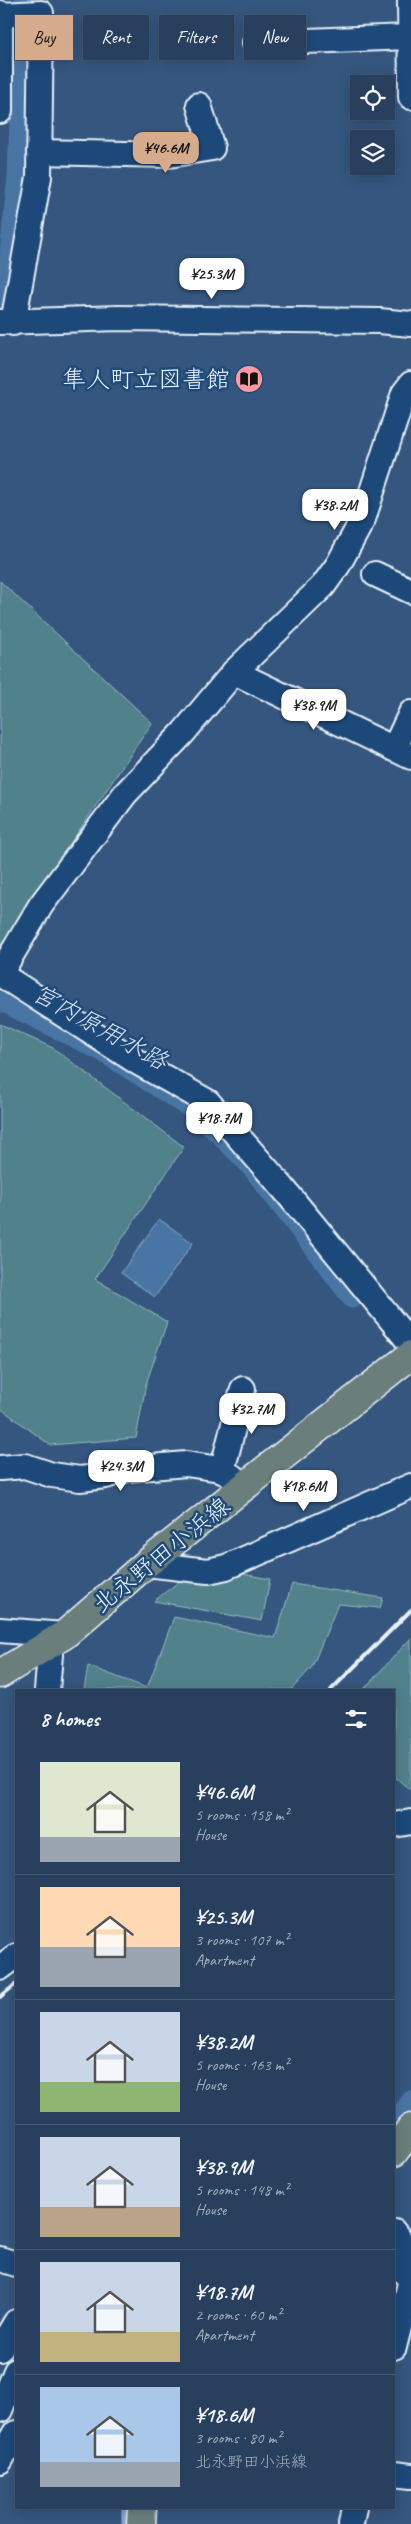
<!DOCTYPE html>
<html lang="en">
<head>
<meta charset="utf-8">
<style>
	:root { --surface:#28405e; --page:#304764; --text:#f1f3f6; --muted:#a5afbc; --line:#445973; --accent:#d6ab8b }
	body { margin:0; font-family:Caveat,"Klee One",sans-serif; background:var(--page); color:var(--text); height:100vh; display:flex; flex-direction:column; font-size:19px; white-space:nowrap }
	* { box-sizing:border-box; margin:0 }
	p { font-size:16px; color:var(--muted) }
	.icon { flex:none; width:28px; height:28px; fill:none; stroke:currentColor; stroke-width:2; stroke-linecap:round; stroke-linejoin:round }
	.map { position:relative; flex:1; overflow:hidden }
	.details { position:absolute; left:15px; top:1689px; width:380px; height:820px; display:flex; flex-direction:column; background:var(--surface); border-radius:0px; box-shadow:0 2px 12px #0003,0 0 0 1px var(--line) }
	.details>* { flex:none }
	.banner { position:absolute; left:15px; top:15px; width:381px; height:45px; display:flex; gap:10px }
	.buttons { position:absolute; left:350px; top:75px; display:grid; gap:10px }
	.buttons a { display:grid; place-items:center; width:45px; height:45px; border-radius:0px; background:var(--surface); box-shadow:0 2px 12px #0003,0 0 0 1px var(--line); font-size:25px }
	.price { position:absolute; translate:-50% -42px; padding:0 11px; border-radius:10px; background:#fff; color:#222; font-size:16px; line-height:32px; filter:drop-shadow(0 1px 2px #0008) }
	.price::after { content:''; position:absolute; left:50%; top:30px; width:15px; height:11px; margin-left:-8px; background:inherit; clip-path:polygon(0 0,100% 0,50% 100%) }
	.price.on { background:var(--accent); color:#111 }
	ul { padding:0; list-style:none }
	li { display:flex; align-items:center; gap:15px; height:125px; padding:0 25px }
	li+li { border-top:1px solid var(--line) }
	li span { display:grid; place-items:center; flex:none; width:140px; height:100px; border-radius:0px; color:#555 }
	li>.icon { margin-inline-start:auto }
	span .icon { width:60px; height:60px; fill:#fffc; stroke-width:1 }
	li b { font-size:21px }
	h2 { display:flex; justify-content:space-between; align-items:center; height:60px; padding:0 25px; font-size:21px }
	.chip { padding:0 18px; border-radius:0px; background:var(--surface); box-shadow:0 2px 12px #0003,0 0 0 1px var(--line); font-size:18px; line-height:45px }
	.chip.on { background:var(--accent); color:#111 }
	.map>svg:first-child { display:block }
</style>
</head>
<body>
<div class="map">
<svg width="411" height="2524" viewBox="0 0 411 2524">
	<rect width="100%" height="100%" fill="#35567e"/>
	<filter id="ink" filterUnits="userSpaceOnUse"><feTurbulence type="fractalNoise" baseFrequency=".02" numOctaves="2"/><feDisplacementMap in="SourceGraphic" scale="10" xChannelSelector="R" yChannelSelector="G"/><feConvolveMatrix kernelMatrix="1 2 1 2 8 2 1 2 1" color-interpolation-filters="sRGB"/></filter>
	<g filter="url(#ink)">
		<!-- green -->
		<g fill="#51818b" stroke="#9cb9c2">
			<path d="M0 581 152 723 0 947Z"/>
			<path d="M0 1024 53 1048 184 1147 95 1279 167 1322 146 1384 136 1438 50 1445 0 1408Z"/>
			<path d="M199 1566 270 1579 262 1621 154 1601Z"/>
			<path d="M292 1584 383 1598 380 1608 338 1604 312 1667 291 1690H84L88 1666 147 1688 174 1617 275 1638Z"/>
			<path d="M411 1638V1789H409L394 1776V1690H363Z"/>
		</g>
		<!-- water -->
		<path fill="#4a75a5" stroke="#89a7c6" d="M159 1219 193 1243 155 1297 121 1273Z"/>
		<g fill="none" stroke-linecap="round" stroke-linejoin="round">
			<!-- stream -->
			<path stroke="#89a7c6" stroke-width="5" d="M124 2524V2508"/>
			<!-- canal -->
			<g stroke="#4a75a5" stroke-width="19">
				<path d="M0 318 4 299 17 177 23 0"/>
				<path d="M0 1001 102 1052 197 1113 250 1166 352 1299"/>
				<path d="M394 2124 411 2100"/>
			</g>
			<defs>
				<g id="minor">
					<path d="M410 0 411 97"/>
					<path d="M0 13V111"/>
					<path d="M0 15 41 13 39 177 13 323"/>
					<path d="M255 43 409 37"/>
					<path d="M39 152 169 155 212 148 199 105"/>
					<path d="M0 322 119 318 379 321 411 324"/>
					<path d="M375 574 411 591"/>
					<path d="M234 672 411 757"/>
					<path d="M394 749 411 713"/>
					<path d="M0 974 41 905 125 794 183 733 234 672 323 586 338 565 363 519 404 393 411 384"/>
					<path d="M0 974 137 1062 208 1102 283 1188 411 1344"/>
					<path d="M0 1468 25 1466 52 1475 80 1479 106 1476 128 1469 186 1464 220 1469 247 1486"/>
					<path d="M222 1471 243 1389"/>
					<path d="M146 1564 208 1571 226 1567 411 1486"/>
					<path d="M0 1630 64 1635"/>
					<path d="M47 1690 51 1643"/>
					<path d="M394 1825 411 1822"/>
					<path d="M0 1968 16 1956"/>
					<path d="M394 2232 411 2254"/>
					<path d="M0 2259 16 2264"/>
					<path d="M394 2261 411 2280"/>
					<path d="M394 2347 411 2280"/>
					<path d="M0 2349 16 2322"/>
					<path d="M0 2410 16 2371"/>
					<path d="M0 2461 16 2433"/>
					<path d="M394 2474 411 2476"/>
					<path d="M351 2524 354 2508"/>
				</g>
				<g id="major">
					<path d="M0 1674 64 1635 146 1564 411 1355"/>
					<path d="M394 2152 411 2128"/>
					<path d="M141 2524 142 2508"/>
				</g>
			</defs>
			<!-- minor casing -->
			<use href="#minor" stroke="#e8f1f8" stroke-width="28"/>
			<!-- major casing -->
			<use href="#major" stroke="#e8f1f8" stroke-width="31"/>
			<!-- minor -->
			<use href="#minor" stroke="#1f4a7a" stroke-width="24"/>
			<!-- major -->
			<use href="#major" stroke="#6b7f7c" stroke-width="28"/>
			<!-- rail -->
			<g stroke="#e8f1f8" stroke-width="4">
				<path d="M331 1690 411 1610"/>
				<path d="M0 1997 16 1984"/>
			</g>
		</g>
	</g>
	<!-- icons -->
	<defs>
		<symbol id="library-disc" viewBox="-11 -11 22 22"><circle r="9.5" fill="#ff9aa2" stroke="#1f4a7a"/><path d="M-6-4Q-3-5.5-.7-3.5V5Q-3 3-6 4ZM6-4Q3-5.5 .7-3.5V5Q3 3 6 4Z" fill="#111"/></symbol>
	</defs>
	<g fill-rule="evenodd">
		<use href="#library-disc" x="233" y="363" width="32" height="32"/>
	</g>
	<g text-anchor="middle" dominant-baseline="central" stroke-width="5" stroke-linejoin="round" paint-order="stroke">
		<!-- poi labels -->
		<g font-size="24" fill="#e8f1f8" stroke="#1f4a7a" text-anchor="end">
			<text x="230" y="379">隼人町立図書館</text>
		</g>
		<!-- street labels -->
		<g font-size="24" fill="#e8f1f8" stroke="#1f4a7a">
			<text transform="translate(161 1555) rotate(-39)">北永野田小浜線</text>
		</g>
		<!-- water labels -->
		<g font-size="25" font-style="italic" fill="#d0deec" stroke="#1f4a7a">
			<text transform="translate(100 1027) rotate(29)">宮内原用水路</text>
		</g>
	</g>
</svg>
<div class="buttons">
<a><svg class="icon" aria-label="locate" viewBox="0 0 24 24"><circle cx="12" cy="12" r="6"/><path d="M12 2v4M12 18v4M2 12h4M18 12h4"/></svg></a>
<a><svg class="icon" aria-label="layers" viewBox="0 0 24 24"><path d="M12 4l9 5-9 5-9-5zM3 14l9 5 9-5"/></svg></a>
</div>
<b class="price on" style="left:166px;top:174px">¥46.6M</b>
<b class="price" style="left:212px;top:300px">¥25.3M</b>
<b class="price" style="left:335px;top:531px">¥38.2M</b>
<b class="price" style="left:314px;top:731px">¥38.9M</b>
<b class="price" style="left:219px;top:1144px">¥18.7M</b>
<b class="price" style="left:252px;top:1435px">¥32.7M</b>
<b class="price" style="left:121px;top:1492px">¥24.3M</b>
<b class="price" style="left:304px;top:1512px">¥18.6M</b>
<div class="banner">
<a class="chip on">Buy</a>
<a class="chip">Rent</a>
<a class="chip">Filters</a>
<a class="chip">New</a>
</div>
<section class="details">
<h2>8 homes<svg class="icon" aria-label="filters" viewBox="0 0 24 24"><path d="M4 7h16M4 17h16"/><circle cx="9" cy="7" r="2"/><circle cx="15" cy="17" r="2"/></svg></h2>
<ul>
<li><span style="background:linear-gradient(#dfe7d0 75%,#9aa5b1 0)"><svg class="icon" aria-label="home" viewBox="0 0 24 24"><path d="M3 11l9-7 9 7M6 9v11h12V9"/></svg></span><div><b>¥46.6M</b><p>5 rooms · 158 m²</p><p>House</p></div></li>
<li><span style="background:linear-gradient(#ffd9b3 60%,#9aa5b1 0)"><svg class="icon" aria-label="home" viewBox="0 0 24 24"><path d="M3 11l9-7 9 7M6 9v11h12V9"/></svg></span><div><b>¥25.3M</b><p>3 rooms · 107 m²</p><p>Apartment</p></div></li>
<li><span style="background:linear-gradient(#c9d6e8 70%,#8fb573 0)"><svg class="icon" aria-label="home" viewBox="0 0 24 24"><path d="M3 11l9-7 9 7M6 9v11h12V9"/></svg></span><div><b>¥38.2M</b><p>5 rooms · 163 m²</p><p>House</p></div></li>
<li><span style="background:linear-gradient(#c9d6e8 70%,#b9a48a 0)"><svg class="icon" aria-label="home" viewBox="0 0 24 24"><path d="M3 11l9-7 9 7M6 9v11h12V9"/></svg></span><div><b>¥38.9M</b><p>5 rooms · 148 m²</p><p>House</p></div></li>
<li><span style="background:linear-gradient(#c9d6e8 70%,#c2b280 0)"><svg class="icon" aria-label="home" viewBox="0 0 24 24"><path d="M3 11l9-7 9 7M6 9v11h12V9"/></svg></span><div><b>¥18.7M</b><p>2 rooms · 60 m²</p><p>Apartment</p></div></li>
<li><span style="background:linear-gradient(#a9c7e8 75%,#9aa5b1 0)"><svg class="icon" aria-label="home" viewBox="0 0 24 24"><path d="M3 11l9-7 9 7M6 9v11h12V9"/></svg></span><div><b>¥18.6M</b><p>3 rooms · 80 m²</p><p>北永野田小浜線</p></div></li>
</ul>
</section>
</div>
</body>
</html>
